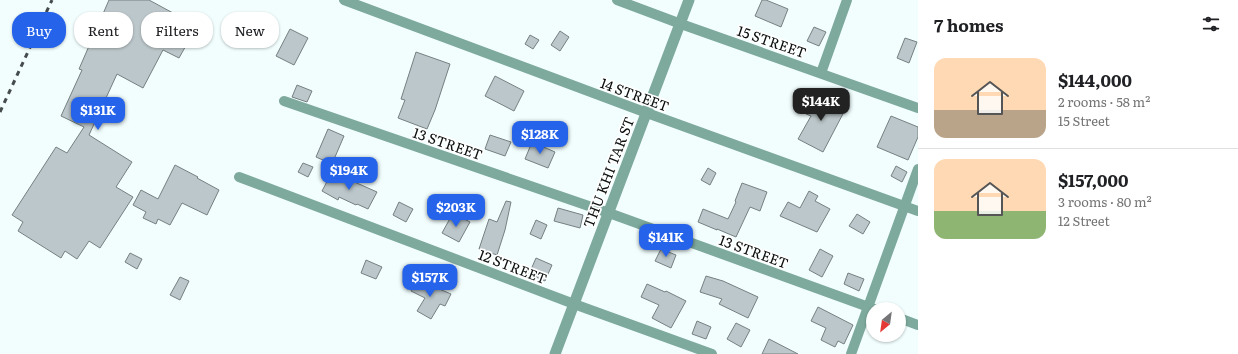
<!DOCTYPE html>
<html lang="en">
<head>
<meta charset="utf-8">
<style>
	:root { --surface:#fff; --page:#f2f2f2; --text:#202124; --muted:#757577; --line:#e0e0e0; --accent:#2563eb }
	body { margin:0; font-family:Literata,serif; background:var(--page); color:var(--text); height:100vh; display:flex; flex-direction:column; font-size:15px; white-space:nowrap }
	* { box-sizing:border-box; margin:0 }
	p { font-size:13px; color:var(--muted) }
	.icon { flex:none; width:22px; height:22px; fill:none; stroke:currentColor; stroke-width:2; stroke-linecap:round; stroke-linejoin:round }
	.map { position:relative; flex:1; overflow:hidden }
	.drawer { display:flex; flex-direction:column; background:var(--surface); width:320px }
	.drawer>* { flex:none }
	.banner { position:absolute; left:12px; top:12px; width:380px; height:36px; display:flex; gap:8px }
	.needle { width:26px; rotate:209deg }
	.buttons { position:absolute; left:866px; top:302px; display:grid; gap:8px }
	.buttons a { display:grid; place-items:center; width:40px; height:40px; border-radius:50%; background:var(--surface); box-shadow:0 1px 3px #0004; font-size:20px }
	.price { position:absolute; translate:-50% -34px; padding:0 9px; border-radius:8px; background:var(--accent); color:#fff; font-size:13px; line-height:26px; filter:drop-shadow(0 1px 2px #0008) }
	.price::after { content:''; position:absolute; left:50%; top:24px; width:12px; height:9px; margin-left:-6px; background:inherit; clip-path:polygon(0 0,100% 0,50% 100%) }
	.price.current { background:#222; color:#fff }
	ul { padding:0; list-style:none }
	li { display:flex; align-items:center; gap:12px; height:100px; padding:0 16px }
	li+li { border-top:1px solid var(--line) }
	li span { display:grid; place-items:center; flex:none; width:112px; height:80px; border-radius:12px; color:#555 }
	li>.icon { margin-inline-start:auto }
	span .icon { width:48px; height:48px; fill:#fffc; stroke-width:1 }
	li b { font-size:17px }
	h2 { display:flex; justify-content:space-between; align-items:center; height:48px; padding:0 16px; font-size:17px }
	.chip { padding:0 14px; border-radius:16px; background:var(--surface); box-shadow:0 1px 3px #0004; font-size:14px; line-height:36px }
	.chip.current { background:var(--accent); color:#fff }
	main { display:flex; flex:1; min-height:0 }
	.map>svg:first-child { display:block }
</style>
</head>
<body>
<main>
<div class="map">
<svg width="918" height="354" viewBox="0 0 918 354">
	<rect width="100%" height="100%" fill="#f2fefe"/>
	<!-- building -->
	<g fill="#bcc7cb" stroke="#768083">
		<path d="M109 0H149L197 26 179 58 163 50 143 88 117 74 89 135 132 162 116 187 133 197 100 248 89 241 77 259 65 251 61 258 18 231 23 222 12 215 56 147 67 153 84 127 61 116 82 70 79 69Z"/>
		<path d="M762 0H766L788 9 781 27 755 16Z"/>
		<path d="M814 27 826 32 819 46 807 41Z"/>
		<path d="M290 29 308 38 294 65 276 56Z"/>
		<path d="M560 31 569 37 560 51 551 45Z"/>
		<path d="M530 35 539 40 533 49 525 44Z"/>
		<path d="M905 38 917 42 909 63 897 58Z"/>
		<path d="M416 52 450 64 435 110 427 129 398 118 405 100 401 99Z"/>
		<path d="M495 76 524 91 514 111 485 96Z"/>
		<path d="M297 85 312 91 307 102 292 97Z"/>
		<path d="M815 93 846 108 823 152 798 139 811 116 806 114Z"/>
		<path d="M891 116 918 127V137L908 160 877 147Z"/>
		<path d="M328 129 344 136 332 164 316 157Z"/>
		<path d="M490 135 511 142 505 156 485 149Z"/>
		<path d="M532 142 555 152 548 168 525 159Z"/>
		<path d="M303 163 313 167 308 177 298 172Z"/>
		<path d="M175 165 198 177 197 178 219 190 207 215 182 203 170 225 158 219 156 224 143 218 146 212 133 205 141 190 158 199Z"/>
		<path d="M896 166 907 172 902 182 891 176Z"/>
		<path d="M708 168 716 173 710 185 701 180Z"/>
		<path d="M332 172 377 192 368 209 357 204 356 205 339 197 338 200 322 191Z"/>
		<path d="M742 183 767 192 760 211 750 207 736 237 717 229V230L698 222 703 209 728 219 736 202 735 201Z"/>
		<path d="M809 191 818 196 815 201 830 209 817 232 780 216 788 202 800 208Z"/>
		<path d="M506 201 511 202 505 230 497 255 479 249 489 219 497 222Z"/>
		<path d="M399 202 413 209 406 222 393 215Z"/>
		<path d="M558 208 583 215 580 228 554 221Z"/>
		<path d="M453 213 470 222 459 242 442 233Z"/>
		<path d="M857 214 870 222 863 234 849 226Z"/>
		<path d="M536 220 547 225 541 239 530 234Z"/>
		<path d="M661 249 676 255 671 268 655 261Z"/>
		<path d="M820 249 833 256 822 277 809 270Z"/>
		<path d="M130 253 142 259 137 269 125 262Z"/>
		<path d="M536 258 552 265 545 281 529 274Z"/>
		<path d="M366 260 382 267 376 279 361 273Z"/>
		<path d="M848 273 864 279 859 291 844 284Z"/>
		<path d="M706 276 723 281 758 297 748 318 719 304 722 299 700 292Z"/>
		<path d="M180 277 189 281 180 300 170 295Z"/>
		<path d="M416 279 451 294 445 306 440 304 431 319 417 311 425 298 411 291Z"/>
		<path d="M647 284 665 292 666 291 686 301 671 328 652 318 659 305 641 297Z"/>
		<path d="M818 307 853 325 844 344 838 341 835 347 821 340 826 328 811 321Z"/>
		<path d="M697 321 711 327 706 339 692 334Z"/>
		<path d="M736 323 750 330 741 347 727 339Z"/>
		<path d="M769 339 798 354H762Z"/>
	</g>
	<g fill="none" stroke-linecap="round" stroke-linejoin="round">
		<!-- minor -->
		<g stroke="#7ea99d" stroke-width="10">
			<path d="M344 0 647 113 918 211"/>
			<path d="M617 0 681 24 918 108"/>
			<path d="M821 73 847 0"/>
			<path d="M284 101 609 213 874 309"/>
			<path d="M239 177 574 304 712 354"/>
			<path d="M899 318 918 325"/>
			<path d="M851 354 918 169"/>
		</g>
		<!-- tertiary -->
		<path stroke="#7ea99d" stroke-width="11" d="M555 354 689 0"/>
		<!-- rail -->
		<path stroke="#464c4c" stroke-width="3" stroke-dasharray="5 5" stroke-linecap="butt" d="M0 112 52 0"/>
	</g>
	<g text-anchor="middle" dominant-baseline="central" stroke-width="3.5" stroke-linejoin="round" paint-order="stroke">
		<!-- street labels -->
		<g font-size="14" fill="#0b0f0f" stroke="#fff">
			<text transform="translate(772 41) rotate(19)">15 STREET</text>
			<text transform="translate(635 94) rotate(20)">14 STREET</text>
			<text transform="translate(448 143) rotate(19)">13 STREET</text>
			<text transform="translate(608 172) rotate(-69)">THU KHI TAR ST</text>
			<text transform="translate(754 251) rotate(20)">13 STREET</text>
			<text transform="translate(513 266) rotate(21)">12 STREET</text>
		</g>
	</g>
</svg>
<div class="buttons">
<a><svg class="needle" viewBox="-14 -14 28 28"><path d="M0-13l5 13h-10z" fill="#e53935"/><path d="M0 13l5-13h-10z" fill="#757577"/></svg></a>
</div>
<b class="price current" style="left:821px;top:122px">$144K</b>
<b class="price" style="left:98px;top:131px">$131K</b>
<b class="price" style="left:540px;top:155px">$128K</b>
<b class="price" style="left:349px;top:191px">$194K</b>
<b class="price" style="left:456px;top:228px">$203K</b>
<b class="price" style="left:666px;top:258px">$141K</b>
<b class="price" style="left:430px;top:298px">$157K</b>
<div class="banner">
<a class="chip current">Buy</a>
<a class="chip">Rent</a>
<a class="chip">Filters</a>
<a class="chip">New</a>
</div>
</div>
<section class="drawer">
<h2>7 homes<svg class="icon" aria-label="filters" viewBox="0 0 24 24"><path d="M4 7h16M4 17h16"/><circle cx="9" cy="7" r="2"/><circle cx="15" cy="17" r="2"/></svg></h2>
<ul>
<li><span style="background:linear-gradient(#ffd9b3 65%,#b9a48a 0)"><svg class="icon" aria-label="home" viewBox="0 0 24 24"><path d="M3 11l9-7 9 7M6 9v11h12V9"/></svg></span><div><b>$144,000</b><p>2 rooms · 58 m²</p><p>15 Street</p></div></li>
<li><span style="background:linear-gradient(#ffd9b3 65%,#8fb573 0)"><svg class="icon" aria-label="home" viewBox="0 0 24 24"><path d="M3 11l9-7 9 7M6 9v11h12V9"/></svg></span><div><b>$157,000</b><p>3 rooms · 80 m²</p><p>12 Street</p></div></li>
</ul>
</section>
</main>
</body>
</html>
